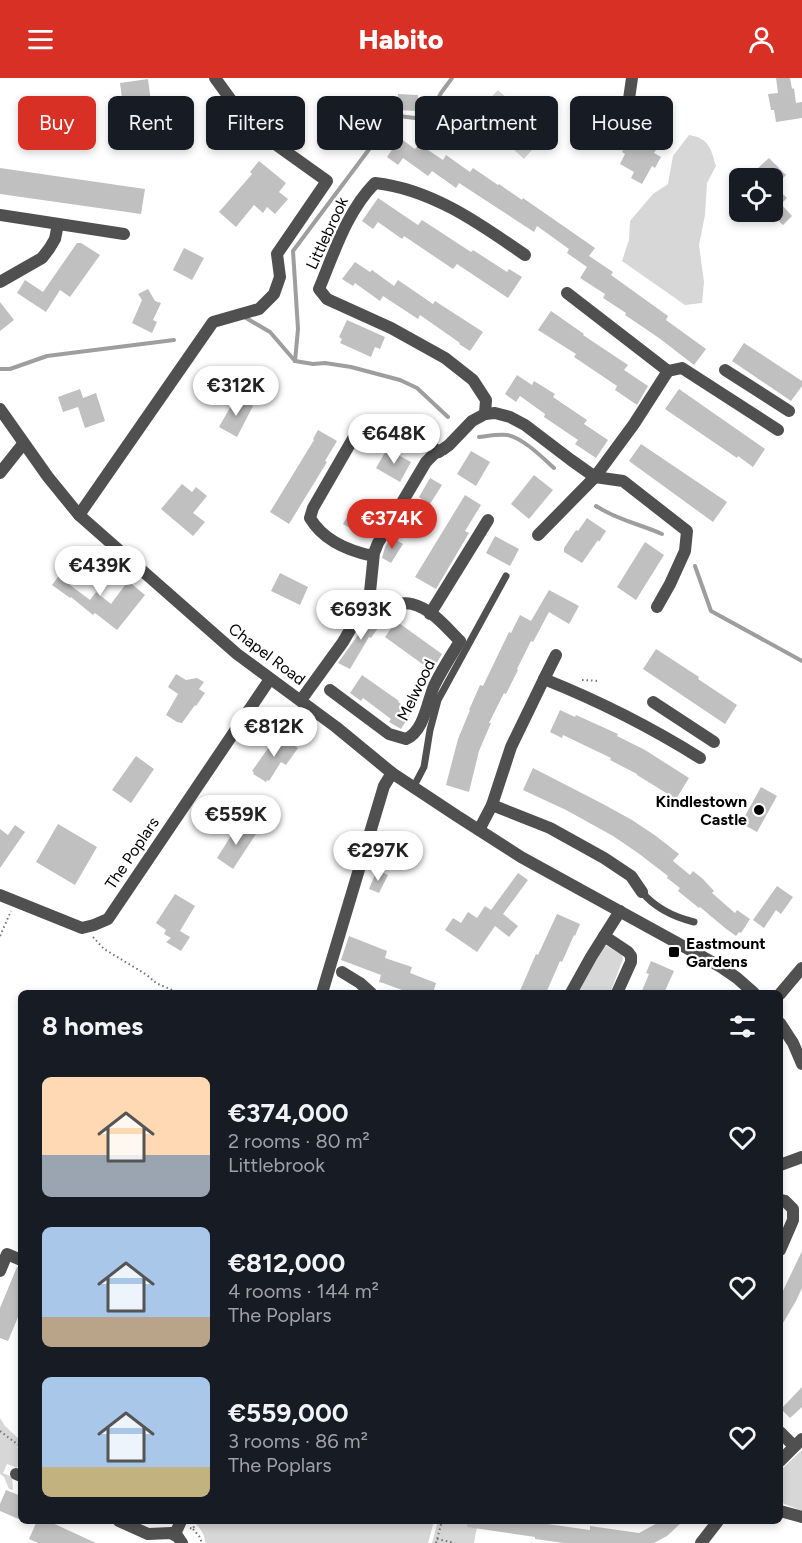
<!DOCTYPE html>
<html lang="en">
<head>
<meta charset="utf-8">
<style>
	:root { --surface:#171b24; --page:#242831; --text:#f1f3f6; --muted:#9ea1a6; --accent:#d93025 }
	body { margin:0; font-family:Figtree,sans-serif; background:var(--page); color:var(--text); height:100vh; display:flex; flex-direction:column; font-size:22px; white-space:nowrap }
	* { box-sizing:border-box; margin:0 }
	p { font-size:20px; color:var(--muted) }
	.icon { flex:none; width:33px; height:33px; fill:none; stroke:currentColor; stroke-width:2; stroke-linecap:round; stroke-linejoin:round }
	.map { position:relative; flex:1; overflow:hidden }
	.panel { position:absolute; left:18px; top:912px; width:765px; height:534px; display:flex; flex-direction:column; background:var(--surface); border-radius:9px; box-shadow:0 3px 9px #0003 }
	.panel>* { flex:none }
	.top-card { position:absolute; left:18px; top:18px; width:766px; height:54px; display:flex; gap:12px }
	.tools { position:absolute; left:729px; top:90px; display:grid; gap:12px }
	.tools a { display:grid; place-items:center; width:54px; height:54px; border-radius:9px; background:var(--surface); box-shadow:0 3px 9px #0003; font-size:30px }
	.price { position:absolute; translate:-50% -51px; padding:0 14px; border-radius:21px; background:#fff; color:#222; font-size:20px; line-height:39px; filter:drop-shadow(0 2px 3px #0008) }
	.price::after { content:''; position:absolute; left:50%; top:36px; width:18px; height:14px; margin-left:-9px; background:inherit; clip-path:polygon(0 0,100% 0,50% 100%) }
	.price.current { background:var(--accent); color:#fff }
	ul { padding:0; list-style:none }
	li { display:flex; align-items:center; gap:18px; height:150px; padding:0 24px }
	li span { display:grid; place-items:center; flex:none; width:168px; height:120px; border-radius:9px; color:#555 }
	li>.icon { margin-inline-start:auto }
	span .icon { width:72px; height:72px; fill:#fffc; stroke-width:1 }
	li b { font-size:26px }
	h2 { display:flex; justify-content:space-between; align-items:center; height:72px; padding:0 24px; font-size:26px }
	.chip { padding:0 21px; border-radius:9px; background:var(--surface); box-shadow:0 3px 9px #0003; font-size:21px; line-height:54px }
	.chip.current { background:var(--accent); color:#fff }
	header { display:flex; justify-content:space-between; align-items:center; height:78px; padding:0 24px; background:var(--accent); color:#fff; font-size:27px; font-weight:800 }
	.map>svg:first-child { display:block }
</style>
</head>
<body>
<header><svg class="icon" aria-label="menu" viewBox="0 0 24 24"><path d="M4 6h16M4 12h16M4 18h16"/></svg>Habito<svg class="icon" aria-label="person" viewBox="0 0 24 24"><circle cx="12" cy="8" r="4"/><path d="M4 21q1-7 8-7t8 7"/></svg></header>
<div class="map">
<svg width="802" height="1465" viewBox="0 0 802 1465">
	<rect width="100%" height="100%" fill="#fff"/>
	<!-- green -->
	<g fill="#d7d7d7">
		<path d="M498 12 546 56 524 81 475 36Z"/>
		<path d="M689 57C709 60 711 71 716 88L707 105 705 137 699 167 704 204 702 225 685 227 622 183 629 162 630 143 653 116 668 106 673 78Z"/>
		<path d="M605 867 622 877 623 881 610 915H575Z"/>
		<path d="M0 1340 5 1348 21 1363 17 1369 21 1373V1380L17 1390 7 1386 3 1395 12 1399 13 1412 9 1411 4 1399 0 1396Z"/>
		<path d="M802 1372V1433L780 1424V1393Z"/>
		<path d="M197 1443H434L428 1465H205C205 1457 201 1451 196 1446Z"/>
		<path d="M438 1443H478L474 1465H432Z"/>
	</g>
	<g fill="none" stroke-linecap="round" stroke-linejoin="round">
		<!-- stream -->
		<g stroke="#9e9e9e" stroke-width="4">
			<path d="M246 240 270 254 295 283 313 286 325 285 351 289 400 302 417 310 448 339"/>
			<path d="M295 283 298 251 293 173 391 42 399 38 423 41 429 37 441 15 452 0"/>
			<path d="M0 291H10L47 278 174 262"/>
			<path d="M479 359C488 358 498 356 507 357 522 359 543 380 554 390"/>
			<path d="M596 428C617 442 640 446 662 456"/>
			<path d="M695 488 711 533 802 583"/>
		</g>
	</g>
	<!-- building -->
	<g fill="#c0c0c0">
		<path d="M776 0H790L792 11 794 10 796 25 802 24V40L776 44 774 32H771L768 16 778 15Z"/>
		<path d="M148 1 153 39 125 43 120 5Z"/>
		<path d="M398 16 418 17 417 33 397 32Z"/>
		<path d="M637 54 654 63 651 69 656 72 654 75 661 79 655 90 652 88 642 106 631 100 634 94 620 86 625 76 622 74 629 62 632 63Z"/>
		<path d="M400 60 415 71 419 66 443 82 446 77 470 94 473 90 498 107 499 106 522 122 523 120 595 170 589 178 613 194 611 197 668 238 666 242 706 271 694 287 659 260 625 237 626 235 603 220 605 216 580 200 587 189 567 175 569 171 537 148 534 154 459 105 456 110 432 93 428 98 403 80 398 87 387 79Z"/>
		<path d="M769 80 786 97 775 108 787 120 781 126 792 138 783 147 772 137V100H747Z"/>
		<path d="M259 83 286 105 279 114 288 121 275 136 267 129 263 135 254 127 236 149 219 134 252 96 250 94Z"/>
		<path d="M0 90 145 111 141 136 0 116Z"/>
		<path d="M378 120 418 147 422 142 471 174 473 172 507 194 509 191 522 199 508 220 457 186 453 191 404 158 402 161 378 144 373 151 362 143Z"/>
		<path d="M77 165H81L100 177 70 219 60 212 46 234 17 215 25 202 43 214Z"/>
		<path d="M184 170 204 180 192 202 173 192Z"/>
		<path d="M355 184 370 194 372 192 394 208 398 202 433 226 435 223 483 254 470 273 459 266 460 265 420 237 418 241 383 218 380 223 355 205 353 208 342 201Z"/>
		<path d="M148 211 155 223 161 225 153 242 157 244 152 255 132 245 142 222 138 216Z"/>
		<path d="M0 224 14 242 0 253Z"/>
		<path d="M551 233 584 256 583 257 628 287 624 292 648 308 637 327 615 312 617 308 574 279 576 276 538 252Z"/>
		<path d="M347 242 385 259 380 271 375 269 371 279 340 265 342 261 339 259Z"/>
		<path d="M744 265 802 303V308L791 323 732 283Z"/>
		<path d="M517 297 532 307 534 303 555 316 553 319 587 342 584 346 608 362 596 380 575 366 578 362 544 339 545 336 520 318 516 324 505 316Z"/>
		<path d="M80 311 83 320 96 315 105 343 85 350 78 329 63 334 58 319Z"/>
		<path d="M679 311 765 371 753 389 738 378 737 380 665 331Z"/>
		<path d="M236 319 253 328 237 359 219 349Z"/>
		<path d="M318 352 337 363 325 383 327 384 289 446 270 434 314 362 313 361Z"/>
		<path d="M641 366 727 424 713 444 629 383Z"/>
		<path d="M387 371 411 384 400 404 376 390Z"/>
		<path d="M471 373 490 384 476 408 457 396Z"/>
		<path d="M534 397 553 412 529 441 511 426Z"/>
		<path d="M430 400 442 407 430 426 419 419Z"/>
		<path d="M182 406 192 414 196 409 207 418 193 435 205 444 193 458 161 431Z"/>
		<path d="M465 417 481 427 465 453 469 455 436 511 415 499Z"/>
		<path d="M354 427 378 440 367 460 343 446Z"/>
		<path d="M587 440 606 453 599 464 598 462 582 485 564 474V470L576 452 578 453Z"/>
		<path d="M495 458 519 471 510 488 486 475Z"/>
		<path d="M391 459 403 466 391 485 382 480 385 469Z"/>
		<path d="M645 464 664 477 636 522 617 509Z"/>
		<path d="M73 479 84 488 70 507 90 522 96 514 111 526 128 503 145 517 117 552 95 535 93 537 71 519 70 520 52 507Z"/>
		<path d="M280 495 308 509 300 527 271 513Z"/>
		<path d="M549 512 579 528 569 546 549 534 533 564 531 563 517 591 518 592 506 616 504 615 489 645H491L479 673 469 714 446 707 458 661 470 632H469L480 607 483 608 509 554 511 555 520 537 531 543Z"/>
		<path d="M375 533 383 536 377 545 380 547 371 560 369 559 350 591 338 585Z"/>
		<path d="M396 543 442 576 432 593 385 559Z"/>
		<path d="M656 571 699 599 698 601 737 627 725 646 643 591Z"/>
		<path d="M176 596 186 602 197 600 204 604 199 611 205 615 196 628 195 627 182 645 177 644 166 637 178 616 168 609Z"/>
		<path d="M362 597 399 623 398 624 412 633 401 651 389 644 391 641 363 620 361 623 350 615Z"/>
		<path d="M560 632 575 639 576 637 618 656 617 658 645 672 689 700 676 721 637 697V696L610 682 611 680 563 657 562 660 550 654Z"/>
		<path d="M278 656 298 670 286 687 281 684 269 703 267 702 266 704 253 696 254 694 252 693Z"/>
		<path d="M136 678 154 691 131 725 112 712Z"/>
		<path d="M533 690 603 726 632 742 656 758 679 776 673 783 690 797 693 793 703 801 714 813 712 815 735 835 737 832 750 841 741 855 739 854 736 858 725 850 700 829 699 830 678 813 680 810 667 800 668 798 638 775 613 758 566 732 523 712Z"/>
		<path d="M761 709 777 718 757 754 741 745Z"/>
		<path d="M239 745 256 756 233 791 217 780Z"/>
		<path d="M58 746 97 769 75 807 36 784Z"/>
		<path d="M15 747 25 754 0 790V751L8 757Z"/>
		<path d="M377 792 388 797 379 815 369 811Z"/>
		<path d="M518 795 528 802 503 836 518 848 509 859 495 848 477 874 445 852 453 840 461 845 468 834 477 840 485 828 491 832Z"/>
		<path d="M777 808 793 819 781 836 776 832 764 850 753 842Z"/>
		<path d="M175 816 195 828 180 853 190 859 181 873 166 864 171 860 164 856 166 852 156 845Z"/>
		<path d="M557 836 580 846 575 858 574 857 562 884 560 883 546 915H519L536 876 538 877Z"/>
		<path d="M349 858 387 873 385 880 412 889 410 895 436 905 433 915H410L383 905 379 904 381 897 341 882Z"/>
		<path d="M651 883 674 893 664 915H641L649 896 646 895Z"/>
		<path d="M802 1173V1210L796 1223 780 1250V1219Z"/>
		<path d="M17 1189 21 1190V1232L8 1263 0 1260V1230Z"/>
		<path d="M802 1309V1329L790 1340 781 1331Z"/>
		<path d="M6 1412 21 1418V1442L0 1433V1426Z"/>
		<path d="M37 1443H48L96 1465H38L29 1461Z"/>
		<path d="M468 1443H533V1444L590 1452V1448L639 1455 661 1443H683L667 1458 654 1465H564L535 1461V1459L467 1449Z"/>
	</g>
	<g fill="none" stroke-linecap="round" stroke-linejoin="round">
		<!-- path -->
		<g stroke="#727272" stroke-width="2" stroke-dasharray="1.5 3" stroke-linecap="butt">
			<path d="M582 602 599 603"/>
			<path d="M0 858 11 833"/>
			<path d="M93 859 104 871 147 897 156 905 172 912 182 915"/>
			<path d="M0 1353 21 1369"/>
			<path d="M190 1450 193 1451 196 1443"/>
			<path d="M193 1451 199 1458 202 1465"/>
			<path d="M437 1461 455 1465"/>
			<path d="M436 1465 442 1443"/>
		</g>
		<!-- service -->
		<g stroke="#505050" stroke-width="7">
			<path d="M413 710 424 689 430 652 438 622 506 498"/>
			<path d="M642 814C655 830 674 839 694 844"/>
		</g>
		<!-- minor -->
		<g stroke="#505050" stroke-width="12">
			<path d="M629 21 632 0"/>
			<path d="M0 137 124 156"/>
			<path d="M0 204 42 180 49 171 55 161 58 146"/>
			<path d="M725 292 789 333"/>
			<path d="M668 293 682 290 778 352"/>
			<path d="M485 336 486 322 473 302 445 280 391 250 327 221 319 211C334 175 347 133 375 105 431 111 479 145 525 177"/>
			<path d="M400 349 428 366 439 374"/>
			<path d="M358 352 313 430 310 440C323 462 349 473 373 478"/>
			<path d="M0 395 23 366"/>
			<path d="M79 437 213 244 259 231 274 216 280 199 277 176 327 103 250 48 215 0"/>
			<path d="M538 457 595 399 634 346 668 293 567 215"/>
			<path d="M430 536 488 442"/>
			<path d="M556 577 544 601C599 623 649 648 700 680"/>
			<path d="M330 612 389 656 406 661C424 653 427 625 434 608 441 593 451 578 460 563 446 549 432 531 412 526 393 522 387 536 368 519"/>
			<path d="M301 622 343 564 365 526 370 514 374 475 378 465 426 384 434 376 442 372 449 367 472 343 485 336 495 335 510 339 525 347 571 382 595 399 623 403 687 453 685 473 670 506 657 529"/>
			<path d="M653 624 714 664"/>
			<path d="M492 727 550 750 604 780 631 798 642 814"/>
			<path d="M479 752 492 727 511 669 544 601"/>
			<path d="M0 817 82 850 94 847 108 841 270 601"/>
			<path d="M604 858 628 874 631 878V884L617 915"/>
			<path d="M342 894 360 905 371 915"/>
			<path d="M322 915 384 708 392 695"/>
			<path d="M571 915 591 879 620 833"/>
			<path d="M780 916 802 890"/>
			<path d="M780 1087 802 1079"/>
			<path d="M780 1122 785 1123 793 1131V1142L780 1172"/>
			<path d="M0 1193 7 1176 21 1182"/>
			<path d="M780 1354 794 1368"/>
			<path d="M780 1383 802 1361"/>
			<path d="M16 1396 21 1398"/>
			<path d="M780 1433 802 1439"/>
			<path d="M119 1443 148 1456 171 1455 178 1459 182 1465"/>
			<path d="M175 1456 181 1443"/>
			<path d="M701 1465 718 1443"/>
		</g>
		<!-- tertiary -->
		<g stroke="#505050" stroke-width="12">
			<path d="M0 331 48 399 79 437 237 576 336 649 392 695 457 738 521 779 721 889 737 900 754 915"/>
			<path d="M780 945 793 965 802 986"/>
		</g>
	</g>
	<!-- markers -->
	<g fill="#000" stroke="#fff" stroke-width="2">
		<circle cx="759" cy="732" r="6"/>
		<rect x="668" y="868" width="12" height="12" rx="3"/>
	</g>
	<g text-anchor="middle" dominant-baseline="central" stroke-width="4.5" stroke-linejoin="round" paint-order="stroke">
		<!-- street labels -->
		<g font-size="16" fill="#000" stroke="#fff">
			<text transform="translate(327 155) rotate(-65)">Littlebrook</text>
			<text transform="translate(267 576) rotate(37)">Chapel Road</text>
			<text transform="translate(416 612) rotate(-64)">Melwood</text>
			<text transform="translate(132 775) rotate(-56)">The Poplars</text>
		</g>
		<!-- poi labels -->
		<g font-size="16" font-weight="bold" fill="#000" stroke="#fff" text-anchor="end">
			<text x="747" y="723">Kindlestown<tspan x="747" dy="18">Castle</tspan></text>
			<text x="686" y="865" text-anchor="start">Eastmount<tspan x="686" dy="18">Gardens</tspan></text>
		</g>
	</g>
</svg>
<div class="tools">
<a><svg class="icon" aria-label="locate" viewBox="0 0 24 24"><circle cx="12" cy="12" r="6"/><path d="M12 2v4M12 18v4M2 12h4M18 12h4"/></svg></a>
</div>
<b class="price" style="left:236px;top:339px">€312K</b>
<b class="price" style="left:394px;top:387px">€648K</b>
<b class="price current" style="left:392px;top:472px">€374K</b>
<b class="price" style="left:100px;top:519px">€439K</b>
<b class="price" style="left:361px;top:563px">€693K</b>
<b class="price" style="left:274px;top:680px">€812K</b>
<b class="price" style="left:236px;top:768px">€559K</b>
<b class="price" style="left:378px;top:804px">€297K</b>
<div class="top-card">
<a class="chip current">Buy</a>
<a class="chip">Rent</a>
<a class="chip">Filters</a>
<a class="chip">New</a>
<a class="chip">Apartment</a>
<a class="chip">House</a>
</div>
<section class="panel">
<h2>8 homes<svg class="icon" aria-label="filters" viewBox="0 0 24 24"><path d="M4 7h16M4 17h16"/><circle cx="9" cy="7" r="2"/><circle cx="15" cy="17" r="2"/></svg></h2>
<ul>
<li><span style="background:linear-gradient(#ffd9b3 65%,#9aa5b1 0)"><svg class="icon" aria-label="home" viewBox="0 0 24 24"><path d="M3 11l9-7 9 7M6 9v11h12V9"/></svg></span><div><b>€374,000</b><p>2 rooms · 80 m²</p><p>Littlebrook</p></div><svg class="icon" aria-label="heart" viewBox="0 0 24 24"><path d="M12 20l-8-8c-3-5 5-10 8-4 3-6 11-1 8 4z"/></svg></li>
<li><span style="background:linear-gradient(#a9c7e8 75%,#b9a48a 0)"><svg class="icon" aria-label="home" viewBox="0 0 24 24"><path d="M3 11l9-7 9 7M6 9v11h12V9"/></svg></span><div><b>€812,000</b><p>4 rooms · 144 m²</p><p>The Poplars</p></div><svg class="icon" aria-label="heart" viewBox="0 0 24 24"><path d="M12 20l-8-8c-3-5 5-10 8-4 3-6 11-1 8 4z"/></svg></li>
<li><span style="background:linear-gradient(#a9c7e8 75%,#c2b280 0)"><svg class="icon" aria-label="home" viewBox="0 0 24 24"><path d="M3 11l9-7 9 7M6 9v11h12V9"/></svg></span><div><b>€559,000</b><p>3 rooms · 86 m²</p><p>The Poplars</p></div><svg class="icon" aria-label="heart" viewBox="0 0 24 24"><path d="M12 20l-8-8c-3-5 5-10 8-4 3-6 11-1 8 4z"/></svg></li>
</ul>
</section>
</div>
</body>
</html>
